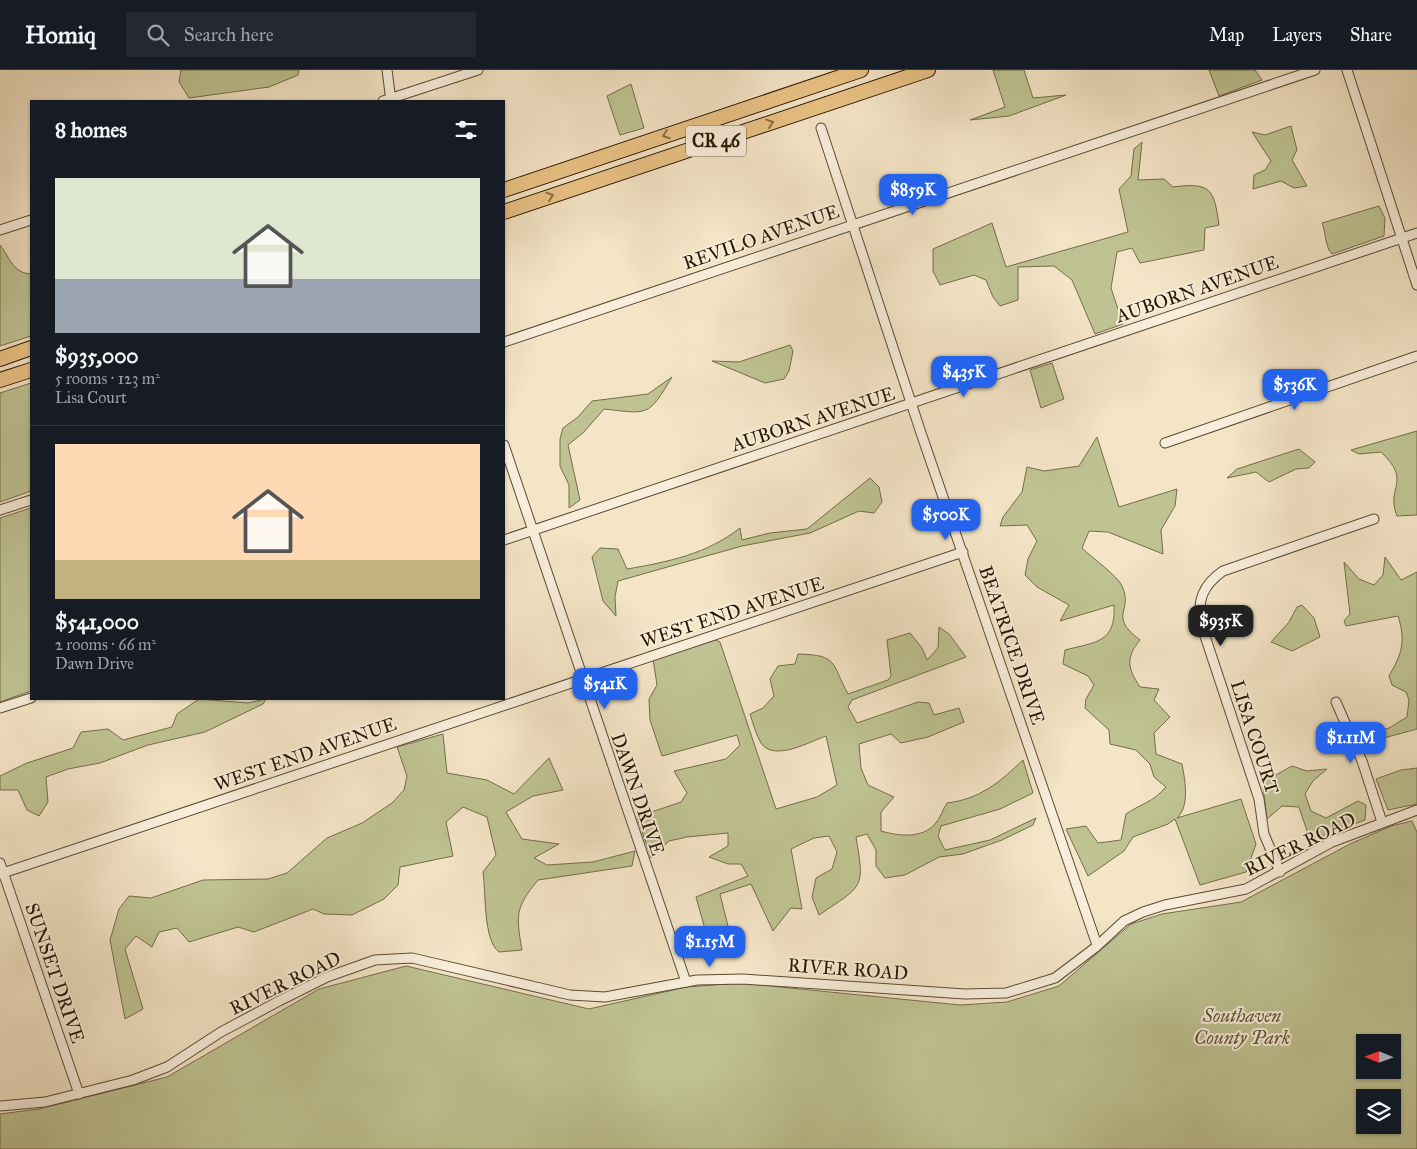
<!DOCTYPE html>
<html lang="en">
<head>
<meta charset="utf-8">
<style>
	:root { --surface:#171b24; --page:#242831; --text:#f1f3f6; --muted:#9ea1a6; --line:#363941; --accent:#2563eb }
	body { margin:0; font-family:"IM FELL Great Primer",serif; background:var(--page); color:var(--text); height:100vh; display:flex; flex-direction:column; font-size:19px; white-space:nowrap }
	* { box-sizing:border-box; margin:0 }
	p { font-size:16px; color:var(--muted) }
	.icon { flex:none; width:28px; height:28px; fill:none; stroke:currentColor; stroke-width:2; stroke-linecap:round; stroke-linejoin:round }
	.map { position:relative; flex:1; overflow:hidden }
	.details { position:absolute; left:30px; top:30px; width:475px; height:600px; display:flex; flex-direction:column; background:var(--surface); border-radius:0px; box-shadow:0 1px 4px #0004 }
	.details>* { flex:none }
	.needle { width:32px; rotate:271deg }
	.controls { position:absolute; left:1356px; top:964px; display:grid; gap:10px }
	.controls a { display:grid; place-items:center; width:45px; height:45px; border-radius:0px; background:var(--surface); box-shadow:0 1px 4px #0004; font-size:25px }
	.price { position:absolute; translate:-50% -42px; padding:0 11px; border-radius:10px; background:var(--accent); color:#fff; font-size:16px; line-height:32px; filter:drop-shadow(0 1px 2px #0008) }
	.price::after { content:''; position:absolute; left:50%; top:30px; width:15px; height:11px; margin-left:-8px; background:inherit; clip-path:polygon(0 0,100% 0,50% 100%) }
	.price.on { background:#222; color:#fff }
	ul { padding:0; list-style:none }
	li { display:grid; align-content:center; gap:10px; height:265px; padding:0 25px }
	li+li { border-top:1px solid var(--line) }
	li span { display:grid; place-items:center; height:155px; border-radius:0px; color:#555 }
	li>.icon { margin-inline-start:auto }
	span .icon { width:90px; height:90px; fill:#fffc; stroke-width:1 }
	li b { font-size:21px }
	h2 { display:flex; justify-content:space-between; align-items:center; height:60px; padding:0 25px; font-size:21px }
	header { display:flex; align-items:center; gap:30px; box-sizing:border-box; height:70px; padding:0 25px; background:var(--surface); border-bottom:1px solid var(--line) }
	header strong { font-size:24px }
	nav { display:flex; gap:28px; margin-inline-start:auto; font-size:18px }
	.search { width:350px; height:45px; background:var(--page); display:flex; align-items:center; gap:12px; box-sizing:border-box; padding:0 18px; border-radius:0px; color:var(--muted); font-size:19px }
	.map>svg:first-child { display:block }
</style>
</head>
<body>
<header>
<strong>Homiq</strong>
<div class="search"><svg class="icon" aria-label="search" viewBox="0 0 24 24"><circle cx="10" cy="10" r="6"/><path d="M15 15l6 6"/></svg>Search here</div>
<nav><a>Map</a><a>Layers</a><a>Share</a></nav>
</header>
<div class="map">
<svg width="1417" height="1079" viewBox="0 0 1417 1079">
	<rect width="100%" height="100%" fill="#f4e5c7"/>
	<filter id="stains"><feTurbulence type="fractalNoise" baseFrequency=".004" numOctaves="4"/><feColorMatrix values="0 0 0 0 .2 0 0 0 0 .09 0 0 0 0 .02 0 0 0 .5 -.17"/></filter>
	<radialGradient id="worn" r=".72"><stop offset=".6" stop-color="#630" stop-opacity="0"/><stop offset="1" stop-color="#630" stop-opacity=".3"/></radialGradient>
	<!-- green -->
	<g fill="#bfc393" stroke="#746d4a" fill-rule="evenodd">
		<path d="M181 0H299L298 5 269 17 189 28 179 12Z"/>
		<path d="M993 0H1024L1033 28 1066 25 1009 46 970 50 1005 37Z"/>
		<path d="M1209 0H1255L1262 10 1219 26Z"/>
		<path d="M631 14 644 58 620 65 607 26Z"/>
		<path d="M1291 56 1297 80 1292 90 1307 116 1294 118 1281 111 1253 119 1254 105 1265 100 1271 91 1252 62 1265 65Z"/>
		<path d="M1142 72 1138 110 1164 109 1173 117C1211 112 1214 119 1219 155L1205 158 1204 180 1140 193 1132 178 1117 182 1111 218 1123 254 1095 264 1072 210 1054 196 1018 197V230L1000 236 993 227 986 210 974 205 940 215 933 201V179L992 153 1006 197 1128 162 1119 119 1131 106 1134 79Z"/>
		<path d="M1379 136 1385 148 1384 166 1332 184C1325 177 1326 163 1322 153Z"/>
		<path d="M0 175C10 188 13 203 31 204V266L0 276Z"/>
		<path d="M790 275 793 281 789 301 784 309 765 313 712 291 739 292Z"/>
		<path d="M1052 293 1064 329 1041 338 1030 300Z"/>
		<path d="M672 307C648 347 649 344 604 339L584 362 568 375 580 430 569 438V415L560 396V369L563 358 578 347 592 331 648 324Z"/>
		<path d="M31 313V421L0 432V323Z"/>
		<path d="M1417 361V445L1397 446C1385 417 1413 412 1381 382L1359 384 1351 380Z"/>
		<path d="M1097 367 1119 437 1177 419 1175 436 1161 460 1163 484 1108 462 1089 461 1082 478C1092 488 1117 505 1122 516 1134 542 1107 545 1140 570 1125 588 1128 599 1140 617L1159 619 1154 630 1170 647 1154 663 1156 684 1182 694C1185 710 1190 736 1177 748L1241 729 1256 774 1246 802 1200 815 1175 749 1168 754 1133 767 1124 781 1088 806 1066 759 1086 756 1098 773 1121 770 1126 744C1142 733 1152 733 1166 717L1154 707 1150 694 1136 680 1110 674 1109 660 1085 638 1086 629 1094 615 1088 606 1063 594 1065 580C1096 572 1116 573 1114 535L1060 551 1069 535 1037 517 1025 505 1028 489 1037 471 1027 455 1000 456 1003 447 1022 422 1027 397 1044 401 1079 396Z"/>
		<path d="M1299 379 1315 392 1309 398 1296 399 1269 412 1256 402 1227 408 1237 399Z"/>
		<path d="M870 408 879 417 882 432 874 443 859 441 810 463 742 476 618 511 615 527 616 546 603 531 592 487 600 478 618 479 627 499C668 492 707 484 740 458L742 470 770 463 807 459Z"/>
		<path d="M31 438V621L0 632V448Z"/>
		<path d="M1385 487 1401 510 1417 502V659L1369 672 1365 665 1389 658 1407 647 1409 630 1406 622 1392 615 1389 606C1402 584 1406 571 1398 546L1346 556 1344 551 1350 544 1344 492 1359 509 1374 515 1383 505Z"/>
		<path d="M1302 535 1314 548 1320 567 1292 581 1271 572 1289 552 1297 537Z"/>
		<path d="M939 557 949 564 966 587 852 630 848 637 857 653 918 632 929 633 934 645 959 638 964 652 928 667 901 673 891 664 859 674 861 698 868 715 894 727 881 742V761C898 766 922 769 935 754 940 749 943 739 947 733 980 729 1000 712 1023 690L1033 723 1000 739 941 756 938 766 945 780 990 770 1036 748 1033 755 1002 770 963 784 939 787 905 805 885 808 876 796V780L867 764 856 767C865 820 863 815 819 845L812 827 816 808 832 799 837 782 829 766 814 768 791 779 802 839 791 838 773 861 751 814 720 824 730 864 708 870 696 827 748 806 741 794H728L709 787 728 776V763L687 767 669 771 651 788 637 747 681 732 687 723 674 701 726 689 740 675 737 665 662 686 650 650 649 629 657 615 653 589 716 570 720 572 776 739 817 727 837 715 826 666C809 672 774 692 761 673 756 665 753 653 750 644L763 638 774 626 770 609 778 596 795 594 798 584C839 585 831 593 848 624L888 610 891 606 887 570 910 563 922 578 927 590 938 578Z"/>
		<path d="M199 629 248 633 266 629 263 634 205 662 148 675 100 693 68 699 46 707 48 732 39 746 27 740 18 720H0V706L27 693 73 678 81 662 108 659 123 670 172 657 177 644Z"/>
		<path d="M443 664 447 703 487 710 514 724 549 688 563 720 533 726 506 742 522 769 559 774 534 788 547 795 593 792 635 781 632 796 538 810C515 838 516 845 522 880L499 882C483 870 486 822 483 802L496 785 487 747 463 737 446 752 453 786 400 797 398 815 384 829 352 845 324 844 313 839 254 862 238 857 189 872 177 858 159 862 152 877 136 866 125 879 143 939 125 949 110 870 119 839 129 826 151 828 203 810 268 809 287 803 327 768 362 753 392 733 404 720 407 706 397 677Z"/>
		<path d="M1292 696 1307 701 1327 699 1313 711 1305 724 1311 741 1326 748 1358 731 1366 735 1365 750 1316 768 1308 764 1299 737 1282 736 1267 749 1262 709 1270 708Z"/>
		<path d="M1417 698V734L1388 740 1376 709 1401 700Z"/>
		<path d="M1412 751 1417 762V1079H0V1044L39 1039 167 1007 319 919 406 896 589 939 686 917 740 913 960 935 1007 932 1059 916 1131 854 1162 844 1241 832 1350 774 1391 756ZM1365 972H1392V1000H1365ZM1365 1028H1392V1055H1365Z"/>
	</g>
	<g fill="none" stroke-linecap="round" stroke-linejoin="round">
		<defs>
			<g id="minor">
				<path d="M387 0 391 31"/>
				<path d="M1347 0 1417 215"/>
				<path d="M383 31 478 0"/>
				<path d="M821 58 921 363 1097 875"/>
				<path d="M0 160 31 150"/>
				<path d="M504 272 1315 0"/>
				<path d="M1165 373 1417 286"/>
				<path d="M504 375 686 912"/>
				<path d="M0 440 31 430"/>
				<path d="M504 470 1417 163"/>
				<path d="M1336 632 1362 691 1382 752"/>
				<path d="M0 638 31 628"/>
				<path d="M0 793 79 1024"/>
				<path d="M1280 802 1264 764 1259 729 1201 554C1197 530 1203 515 1223 501L1374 449"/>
				<path d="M0 804 963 482"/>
				<path d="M0 1036 45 1032 133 1010 167 997 221 962 279 931 327 907 375 890 412 888 570 925 605 927 697 910 743 909 965 924 1006 923 1055 908 1096 877 1124 851 1143 842 1165 835 1246 819 1332 772 1417 740"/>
			</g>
			<g id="highway">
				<path d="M504 120 861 0"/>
				<path d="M504 142 928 0"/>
				<path d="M0 289 31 278"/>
				<path d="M0 310 31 300"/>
			</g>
		</defs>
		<!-- minor casing -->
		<use href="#minor" stroke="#5c4a32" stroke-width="11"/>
		<!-- highway casing -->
		<use href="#highway" stroke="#2a1700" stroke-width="16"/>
		<!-- minor -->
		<use href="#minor" stroke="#f8eedb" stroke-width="9"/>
		<!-- highway -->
		<use href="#highway" stroke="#eac284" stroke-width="14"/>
	</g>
	<!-- one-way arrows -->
	<defs><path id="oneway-chevron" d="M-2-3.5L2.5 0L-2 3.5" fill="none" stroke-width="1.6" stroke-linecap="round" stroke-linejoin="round" transform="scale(1.25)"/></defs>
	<g stroke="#8a6c42">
		<use href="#oneway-chevron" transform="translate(770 53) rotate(-19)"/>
		<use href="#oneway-chevron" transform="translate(666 65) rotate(161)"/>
		<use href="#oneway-chevron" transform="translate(550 126) rotate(-19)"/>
	</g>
	<g text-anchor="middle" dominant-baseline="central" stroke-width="4" stroke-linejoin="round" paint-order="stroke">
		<!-- shield labels -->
		<rect fill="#f8eedb" stroke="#685842" stroke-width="1" x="686" y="55.5" width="60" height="31" rx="4"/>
		<g font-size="18" font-weight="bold" fill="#2a1700">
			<text x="716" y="71">CR 46</text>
		</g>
		<!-- street labels -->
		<g font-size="19" fill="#2a1700" stroke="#f8eedb">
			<text transform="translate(761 167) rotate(-19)">REVILO AVENUE</text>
			<text transform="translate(1197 219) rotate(-19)">AUBORN AVENUE</text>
			<text transform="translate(813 349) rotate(-18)">AUBORN AVENUE</text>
			<text transform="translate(732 542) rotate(-18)">WEST END AVENUE</text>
			<text transform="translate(1012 575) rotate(71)">BEATRICE DRIVE</text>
			<text transform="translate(1255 667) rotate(72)">LISA COURT</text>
			<text transform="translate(305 684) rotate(-19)">WEST END AVENUE</text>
			<text transform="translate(638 724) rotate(71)">DAWN DRIVE</text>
			<text transform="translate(1300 774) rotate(-26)">RIVER ROAD</text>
			<text transform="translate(848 899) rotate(4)">RIVER ROAD</text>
			<text transform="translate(55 903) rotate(71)">SUNSET DRIVE</text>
			<text transform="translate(285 913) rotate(-26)">RIVER ROAD</text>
		</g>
		<!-- park labels -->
		<g font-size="19" font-style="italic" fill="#5e5333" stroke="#f8eedb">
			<text x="1242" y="945">Southaven<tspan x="1242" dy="22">County Park</tspan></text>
		</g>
	</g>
	<rect width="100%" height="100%" filter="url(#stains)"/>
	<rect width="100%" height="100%" fill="url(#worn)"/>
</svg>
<div class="controls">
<a><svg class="needle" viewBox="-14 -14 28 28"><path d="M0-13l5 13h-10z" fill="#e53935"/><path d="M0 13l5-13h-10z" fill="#9ea1a6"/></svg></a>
<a><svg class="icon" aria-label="layers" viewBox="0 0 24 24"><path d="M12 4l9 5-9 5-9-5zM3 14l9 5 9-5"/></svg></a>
</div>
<b class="price" style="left:913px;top:146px">$859K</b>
<b class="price" style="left:964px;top:328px">$435K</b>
<b class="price" style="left:1295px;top:341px">$536K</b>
<b class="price" style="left:946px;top:471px">$500K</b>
<b class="price on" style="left:1221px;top:577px">$935K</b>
<b class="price" style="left:605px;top:640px">$541K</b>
<b class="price" style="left:1351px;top:694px">$1.11M</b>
<b class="price" style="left:710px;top:898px">$1.15M</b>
<section class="details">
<h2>8 homes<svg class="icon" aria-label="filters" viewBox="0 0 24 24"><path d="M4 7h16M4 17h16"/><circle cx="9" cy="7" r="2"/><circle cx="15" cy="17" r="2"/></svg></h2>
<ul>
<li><span style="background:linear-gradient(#dfe7d0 65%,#9aa5b1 0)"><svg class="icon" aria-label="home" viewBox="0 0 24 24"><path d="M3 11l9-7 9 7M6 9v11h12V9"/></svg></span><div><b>$935,000</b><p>5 rooms · 123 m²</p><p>Lisa Court</p></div></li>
<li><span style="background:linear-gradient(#ffd9b3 75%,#c2b280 0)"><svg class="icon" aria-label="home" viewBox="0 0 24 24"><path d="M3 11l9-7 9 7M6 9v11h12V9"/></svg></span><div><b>$541,000</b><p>2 rooms · 66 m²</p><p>Dawn Drive</p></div></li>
</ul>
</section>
</div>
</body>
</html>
